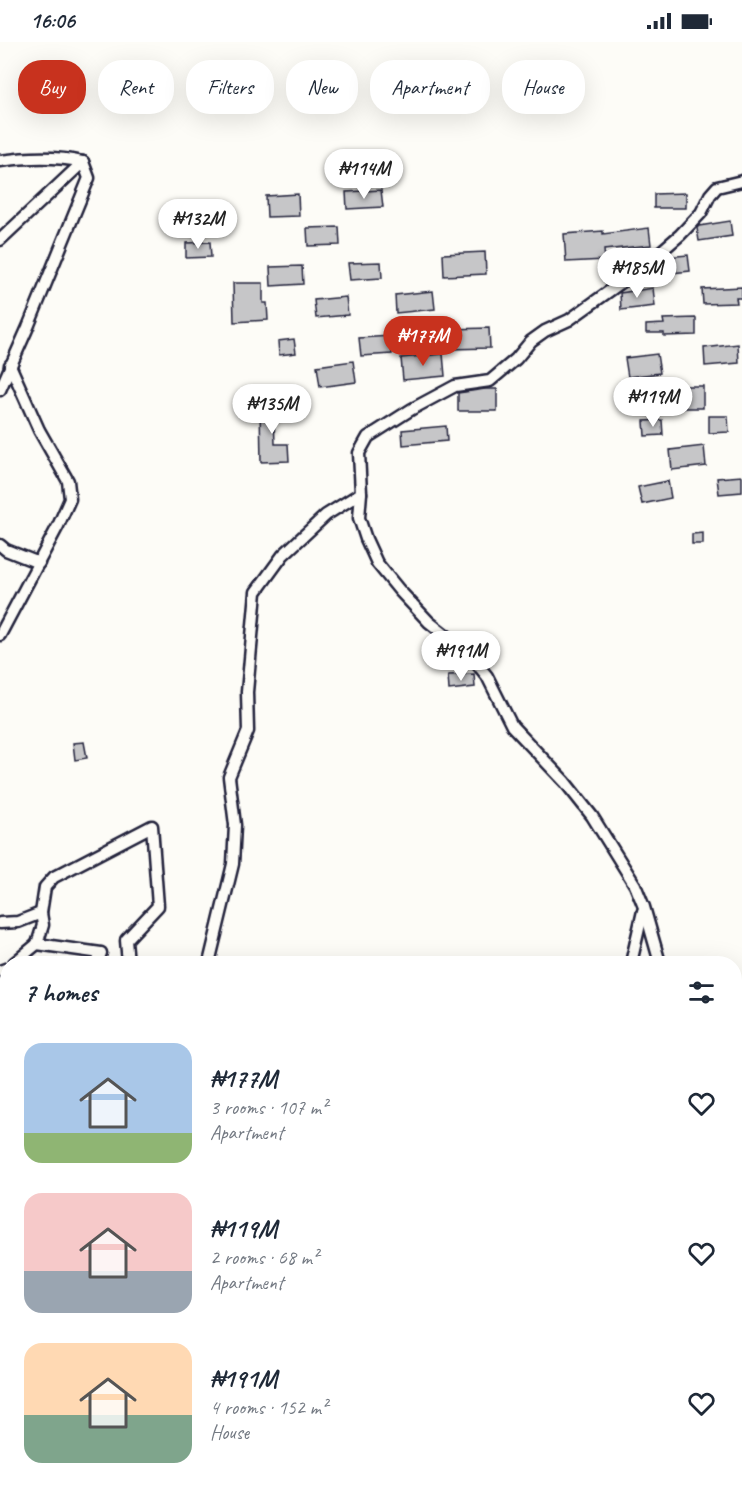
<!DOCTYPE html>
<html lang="en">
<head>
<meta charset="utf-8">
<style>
	:root { --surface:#fff; --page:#f6f6f7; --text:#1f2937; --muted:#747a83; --accent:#c8321e }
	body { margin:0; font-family:Caveat,sans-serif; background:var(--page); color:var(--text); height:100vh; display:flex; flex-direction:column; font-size:22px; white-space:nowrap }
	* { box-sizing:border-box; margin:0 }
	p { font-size:20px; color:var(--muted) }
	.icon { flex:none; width:33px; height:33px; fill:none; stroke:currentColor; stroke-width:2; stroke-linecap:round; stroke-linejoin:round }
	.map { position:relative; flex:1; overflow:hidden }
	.side { position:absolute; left:0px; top:914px; width:742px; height:536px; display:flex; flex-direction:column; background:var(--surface); border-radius:24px 24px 0 0; box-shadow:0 6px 24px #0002 }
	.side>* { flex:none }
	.hud { position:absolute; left:18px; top:18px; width:706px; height:54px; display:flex; gap:12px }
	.price { position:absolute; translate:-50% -51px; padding:0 14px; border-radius:21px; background:#fff; color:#222; font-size:20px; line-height:39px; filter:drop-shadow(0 2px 3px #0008) }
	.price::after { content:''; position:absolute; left:50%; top:36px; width:18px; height:14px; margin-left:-9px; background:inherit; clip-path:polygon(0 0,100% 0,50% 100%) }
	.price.active { background:var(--accent); color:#fff }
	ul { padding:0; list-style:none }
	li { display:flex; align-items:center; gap:18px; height:150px; padding:0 24px }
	li span { display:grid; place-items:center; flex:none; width:168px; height:120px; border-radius:18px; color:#555 }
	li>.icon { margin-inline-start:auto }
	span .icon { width:72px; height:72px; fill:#fffc; stroke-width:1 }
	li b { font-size:26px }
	h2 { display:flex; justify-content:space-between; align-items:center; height:72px; padding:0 24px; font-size:26px }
	.chip { padding:0 21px; border-radius:24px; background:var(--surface); box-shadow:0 6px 24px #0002; font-size:21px; line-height:54px }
	.chip.active { background:var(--accent); color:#fff }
	.status { display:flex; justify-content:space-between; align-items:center; height:42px; padding:0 30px; background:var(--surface); direction:ltr }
	.status svg { height:16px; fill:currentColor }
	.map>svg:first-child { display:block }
</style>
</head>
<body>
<div class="status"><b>16:06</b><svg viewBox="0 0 49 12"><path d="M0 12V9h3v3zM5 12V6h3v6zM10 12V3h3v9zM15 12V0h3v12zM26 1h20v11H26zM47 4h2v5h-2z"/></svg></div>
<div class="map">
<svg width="742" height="1448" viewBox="0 0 742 1448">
	<rect width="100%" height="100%" fill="#fdfcf7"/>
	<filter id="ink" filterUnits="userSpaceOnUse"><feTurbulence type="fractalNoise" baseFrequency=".0167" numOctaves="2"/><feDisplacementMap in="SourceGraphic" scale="12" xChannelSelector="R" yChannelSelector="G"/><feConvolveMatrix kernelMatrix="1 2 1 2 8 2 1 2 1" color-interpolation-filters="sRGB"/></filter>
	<g filter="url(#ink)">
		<!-- building -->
		<g fill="#c6c6c8" stroke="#22223b" stroke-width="1.5">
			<path d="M381 148 383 165 347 167 346 150Z"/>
			<path d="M686 151V166H654V152Z"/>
			<path d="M298 152 299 174 267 175 266 154Z"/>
			<path d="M730 179 732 194 699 199 697 186 699 184Z"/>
			<path d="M339 185 340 203 308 204 307 186Z"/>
			<path d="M649 186 651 203 604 208 605 218 566 220 564 192 603 189V192Z"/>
			<path d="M210 200 211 215 186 216V201Z"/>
			<path d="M485 210 486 232 444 234 443 212Z"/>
			<path d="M688 213 690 229 662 232 660 220 666 215Z"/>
			<path d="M381 220 382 236 350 238 348 221Z"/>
			<path d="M302 224 303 242 271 244 270 225Z"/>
			<path d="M233 241H263V261H267L268 278 234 280Z"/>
			<path d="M742 245V256H736L737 261 703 262 702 247Z"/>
			<path d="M653 246 655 264 621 268 620 251Z"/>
			<path d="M433 249 435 267 396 271 395 253Z"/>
			<path d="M346 255 348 273 316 276 314 258Z"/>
			<path d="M696 276V293L664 294V291H646V283L664 282 663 277Z"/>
			<path d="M489 286 490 306 450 307V287Z"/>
			<path d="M391 294 392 312 361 314 359 296Z"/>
			<path d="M294 297 296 311 279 313 278 299Z"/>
			<path d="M738 302 739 321 705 324 704 306Z"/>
			<path d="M443 312 445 334 403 338 401 316Z"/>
			<path d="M657 312 660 331 628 335 625 316Z"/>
			<path d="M353 319 356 340 320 345 317 324Z"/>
			<rect x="671" y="344" width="32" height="22"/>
			<path d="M485 347H497V369H458V351Z"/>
			<path d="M260 365H288V375L274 376 275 402H288L289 419 261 420Z"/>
			<path d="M709 374H728L729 390 709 391Z"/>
			<path d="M662 378 663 393 645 394 644 379Z"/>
			<path d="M446 384 447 399 403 403 402 388Z"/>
			<path d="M704 404 706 424 672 428 670 408Z"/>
			<path d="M742 434V450L719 452 717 436Z"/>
			<path d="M668 439 671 456 642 462 638 445Z"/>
			<path d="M703 491V502H692V492Z"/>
			<path d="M474 632 475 645 449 648 448 633Z"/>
			<path d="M84 700 87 716 75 718 73 701Z"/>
		</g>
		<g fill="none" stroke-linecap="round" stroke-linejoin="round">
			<defs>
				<g id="minor">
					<path d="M0 119C27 115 57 114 83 120"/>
					<path d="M0 198 83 120"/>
					<path d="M0 348 28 285 89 136 83 120"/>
					<path d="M0 503 6 508 39 521"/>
					<path d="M0 593 58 484 70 457 68 439 39 388 10 323"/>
					<path d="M0 881 18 880 41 871"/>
					<path d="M14 921 37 902"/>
					<path d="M97 921 101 911 37 902 43 883 41 871 45 845 54 835 152 784 158 864 126 898 128 921"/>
					<path d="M209 921 233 822 235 783 229 735 248 689 247 650 256 550 283 513 326 473 361 451"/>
					<path d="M631 921 643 869"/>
					<path d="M660 921 644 865 635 843 592 774 565 740 512 684 487 634 467 610 429 580 399 548 377 521 366 497 359 476 361 451 359 411 368 395 412 367 455 344 490 339 516 317 531 299 545 289 569 278 643 225 680 193 701 171 710 153 717 145 742 139"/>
					<path d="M0 929 8 926"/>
					<path d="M0 984 8 980"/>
					<path d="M0 1035 8 1029"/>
					<path d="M735 1040 742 1053"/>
					<path d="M735 1246 742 1253"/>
					<path d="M735 1281 742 1280"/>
					<path d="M735 1372H742"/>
					<path d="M0 1388 8 1391"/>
					<path d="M58 1442V1448"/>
					<path d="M173 1442 177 1448"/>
					<path d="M188 1442 189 1448"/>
					<path d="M231 1448 232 1442"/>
					<path d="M277 1448 283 1442"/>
					<path d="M471 1448 482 1442"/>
				</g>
			</defs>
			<!-- minor casing -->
			<use href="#minor" stroke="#22223b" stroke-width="15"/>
			<!-- minor -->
			<use href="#minor" stroke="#fdfcf7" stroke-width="10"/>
		</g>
	</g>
</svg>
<b class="price" style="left:364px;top:158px">₦114M</b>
<b class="price" style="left:198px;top:208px">₦132M</b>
<b class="price" style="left:637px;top:257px">₦185M</b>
<b class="price active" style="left:423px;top:325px">₦177M</b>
<b class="price" style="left:653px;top:386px">₦119M</b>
<b class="price" style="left:272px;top:393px">₦135M</b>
<b class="price" style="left:461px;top:640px">₦191M</b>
<div class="hud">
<a class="chip active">Buy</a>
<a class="chip">Rent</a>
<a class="chip">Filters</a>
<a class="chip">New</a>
<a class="chip">Apartment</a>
<a class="chip">House</a>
</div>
<section class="side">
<h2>7 homes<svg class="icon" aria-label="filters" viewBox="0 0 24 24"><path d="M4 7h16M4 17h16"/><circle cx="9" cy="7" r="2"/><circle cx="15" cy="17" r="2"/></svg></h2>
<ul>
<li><span style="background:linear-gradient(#a9c7e8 75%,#8fb573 0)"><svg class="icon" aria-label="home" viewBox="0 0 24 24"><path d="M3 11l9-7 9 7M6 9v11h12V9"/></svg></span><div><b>₦177M</b><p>3 rooms · 107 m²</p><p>Apartment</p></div><svg class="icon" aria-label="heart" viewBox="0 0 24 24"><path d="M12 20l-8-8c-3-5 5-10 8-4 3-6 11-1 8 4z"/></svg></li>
<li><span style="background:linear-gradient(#f6c9c9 65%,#9aa5b1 0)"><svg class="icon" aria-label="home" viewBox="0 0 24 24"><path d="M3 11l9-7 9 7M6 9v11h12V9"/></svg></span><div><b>₦119M</b><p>2 rooms · 68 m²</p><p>Apartment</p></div><svg class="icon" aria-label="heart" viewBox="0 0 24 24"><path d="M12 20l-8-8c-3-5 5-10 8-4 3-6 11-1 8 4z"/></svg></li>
<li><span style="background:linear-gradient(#ffd9b3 60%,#7fa58c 0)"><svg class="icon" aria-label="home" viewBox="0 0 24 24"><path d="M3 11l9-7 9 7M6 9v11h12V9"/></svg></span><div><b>₦191M</b><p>4 rooms · 152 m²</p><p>House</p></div><svg class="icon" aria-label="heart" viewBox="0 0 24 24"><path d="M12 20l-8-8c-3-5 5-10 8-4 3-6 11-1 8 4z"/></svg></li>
</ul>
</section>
</div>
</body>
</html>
